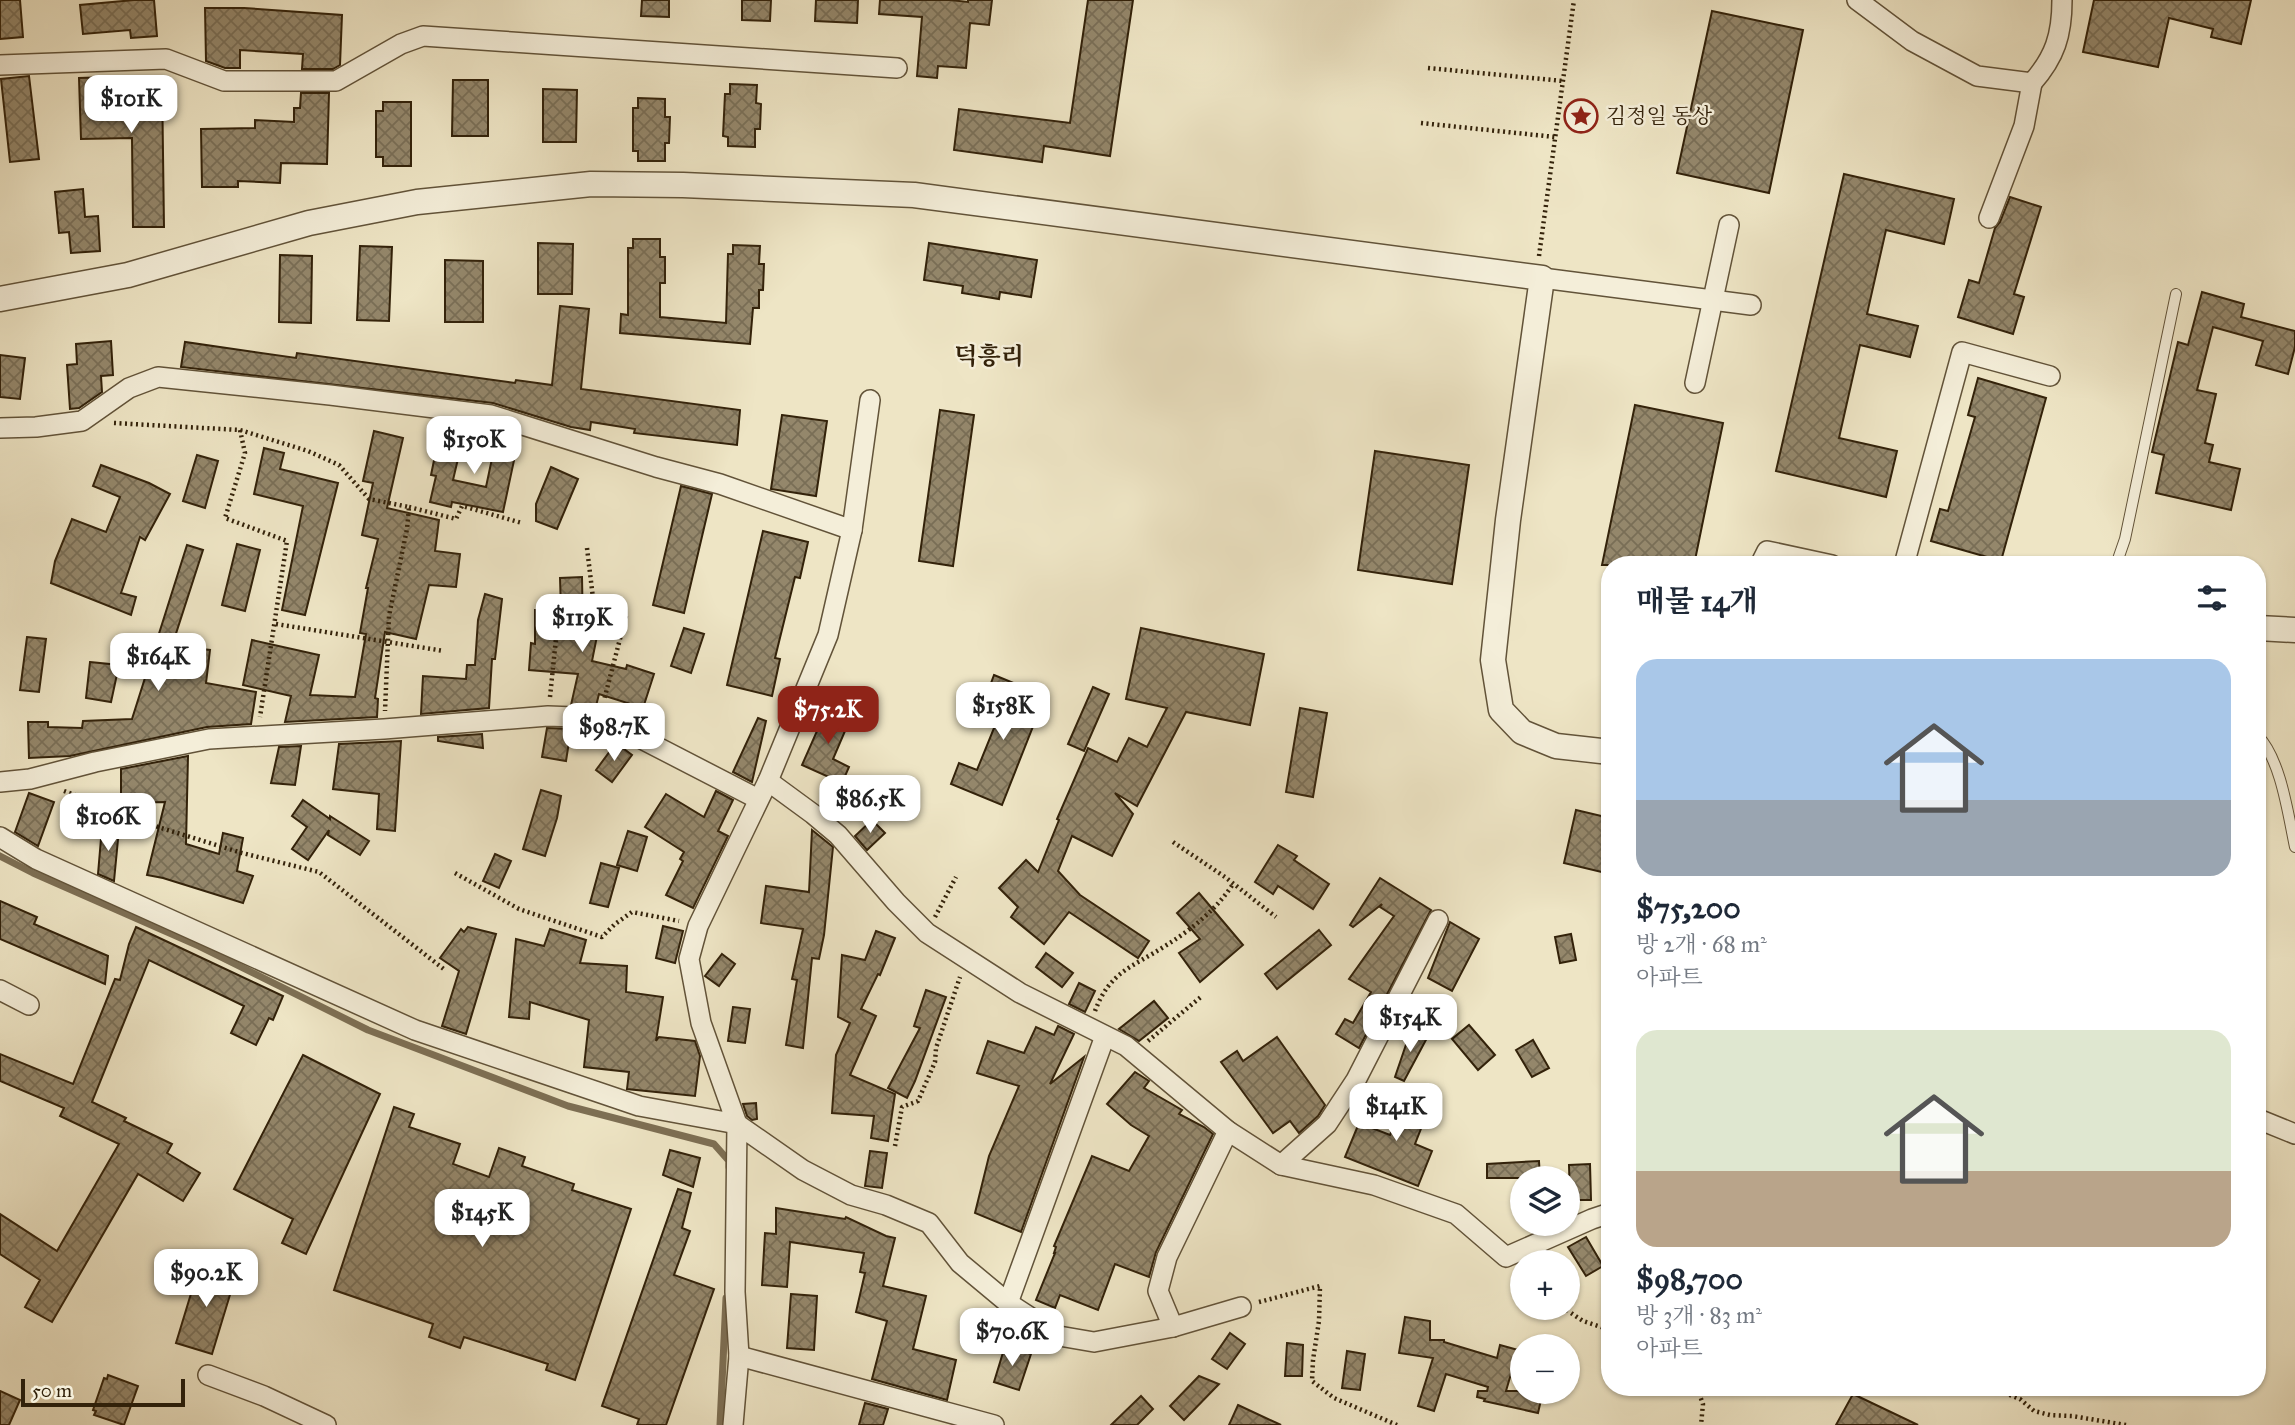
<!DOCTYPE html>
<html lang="ko">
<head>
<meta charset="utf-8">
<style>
	:root { --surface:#fff; --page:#f6f6f7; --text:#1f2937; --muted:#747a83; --accent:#8f2418 }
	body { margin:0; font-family:"IM FELL Great Primer","Noto Serif KR",serif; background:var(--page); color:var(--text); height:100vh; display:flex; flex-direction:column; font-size:26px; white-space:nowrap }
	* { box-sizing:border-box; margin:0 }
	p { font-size:23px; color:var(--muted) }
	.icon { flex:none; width:38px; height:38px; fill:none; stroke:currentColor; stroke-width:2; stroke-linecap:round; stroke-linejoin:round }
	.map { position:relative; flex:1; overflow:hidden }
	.panel { position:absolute; left:1601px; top:556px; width:665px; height:840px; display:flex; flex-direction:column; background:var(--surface); border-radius:28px; box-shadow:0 2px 5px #0004 }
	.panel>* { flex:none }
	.fabs { position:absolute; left:1510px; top:1166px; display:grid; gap:14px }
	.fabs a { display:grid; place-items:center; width:70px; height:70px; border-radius:50%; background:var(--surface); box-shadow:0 2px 5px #0004; font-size:35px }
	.scale { position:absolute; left:21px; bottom:18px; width:164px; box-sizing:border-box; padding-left:7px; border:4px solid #33220a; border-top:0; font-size:19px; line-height:24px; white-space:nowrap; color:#33220a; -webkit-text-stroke:5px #f4eed9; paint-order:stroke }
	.price { position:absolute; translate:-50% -60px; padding:0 16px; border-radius:14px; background:#fff; color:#222; font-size:23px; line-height:46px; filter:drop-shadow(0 2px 4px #0008) }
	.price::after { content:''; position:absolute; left:50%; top:42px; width:21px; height:16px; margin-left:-10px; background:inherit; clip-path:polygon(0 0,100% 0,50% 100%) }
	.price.on { background:var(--accent); color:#fff }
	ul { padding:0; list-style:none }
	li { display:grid; align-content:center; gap:14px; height:371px; padding:0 35px }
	li span { display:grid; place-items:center; height:217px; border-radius:21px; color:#555 }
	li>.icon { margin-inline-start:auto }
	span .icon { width:126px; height:126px; fill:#fffc; stroke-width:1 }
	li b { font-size:30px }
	h2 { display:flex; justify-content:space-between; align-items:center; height:84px; padding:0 35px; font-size:30px }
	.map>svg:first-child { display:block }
</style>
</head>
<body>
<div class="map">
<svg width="2295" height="1425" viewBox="0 0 2295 1425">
	<defs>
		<pattern id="building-cross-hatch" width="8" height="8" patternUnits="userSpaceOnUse" patternTransform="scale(1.75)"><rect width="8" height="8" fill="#94876b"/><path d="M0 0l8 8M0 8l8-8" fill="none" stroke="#796e56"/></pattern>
	</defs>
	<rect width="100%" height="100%" fill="#eee5c5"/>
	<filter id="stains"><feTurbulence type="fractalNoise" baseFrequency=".00286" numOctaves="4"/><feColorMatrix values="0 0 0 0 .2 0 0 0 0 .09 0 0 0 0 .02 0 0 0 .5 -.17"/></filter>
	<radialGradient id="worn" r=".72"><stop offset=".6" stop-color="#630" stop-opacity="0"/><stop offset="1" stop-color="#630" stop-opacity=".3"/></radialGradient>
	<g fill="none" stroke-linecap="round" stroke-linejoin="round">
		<!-- stream -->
		<g stroke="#7d6f54" stroke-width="7">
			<path d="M0 856 33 873 199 946 368 1030 568 1106 714 1144 729 1161V1167"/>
			<path d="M720 1425 726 1298"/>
		</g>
	</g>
	<!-- building -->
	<g fill="url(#building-cross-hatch)" stroke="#33220a" stroke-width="2">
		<path d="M0 0H20L23 37 0 39Z"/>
		<path d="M134 0H154L157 36 131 38 130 30 83 34 80 5Z"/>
		<path d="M642 0H669V17L641 16Z"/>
		<path d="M742 0H771L770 21 742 20Z"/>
		<path d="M816 0H858L857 23 815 21Z"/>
		<path d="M880 0H950L968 2V0H992L989 25 970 23 966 68 938 66 937 78 917 76 922 17 879 14Z"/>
		<path d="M1088 0H1133L1110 156 1044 146 1042 162 954 150 959 109 1070 123Z"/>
		<path d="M2094 0H2251L2241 44 2211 37 2213 29 2169 18 2158 67 2083 52Z"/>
		<path d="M205 8H244L342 15 340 65 333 69H302L303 54 240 50V68H225L206 61Z"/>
		<path d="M1712 11 1803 30 1769 193 1677 173Z"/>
		<path d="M29 76 39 159 10 162 1 79Z"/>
		<path d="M113 77 114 79H162L164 227H133L132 138 81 139 79 78Z"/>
		<path d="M453 80H488V136H452Z"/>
		<path d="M730 84 757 85 756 103 761 104 760 129H755V147L728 146V137L723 136 725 94H730Z"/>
		<path d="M543 89 577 90 576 142H543Z"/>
		<path d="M301 93H329L327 164 281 163 280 183 238 181V187H202L201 129 255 128V120L294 122V108H300Z"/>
		<path d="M638 98 665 99V117H670L669 143H665V161H638V151H633V108H638Z"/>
		<path d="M383 102H411V166H383V157H376V111H383Z"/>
		<path d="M1844 174 1954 199 1944 244 1886 230 1867 314 1918 326 1910 357 1860 345 1839 438 1897 451 1886 497 1776 471Z"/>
		<path d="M83 189 85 217 98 216 100 251 71 253 69 232 59 233 55 192Z"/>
		<path d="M2010 197 2041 207 2014 294 2024 297 2013 334 1958 317 1969 280 1979 283 1995 228 2000 222Z"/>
		<path d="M633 239H660V257H665V283H660V317L726 323 728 254H733V245L760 246 759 264H764L763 290H759V308H753L750 344 620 333 621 314 628 315V248H633Z"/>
		<path d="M538 243 573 244 572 294H538Z"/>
		<path d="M929 243 1037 260 1031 297 1000 292 999 299 962 293 963 286 924 280Z"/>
		<path d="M360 246 392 247 389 321 357 320Z"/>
		<path d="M280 255 312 256 311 323 279 322Z"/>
		<path d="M445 260 483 261V322H445Z"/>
		<path d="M2202 292 2244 304 2241 317 2295 331V347L2288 374 2256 365 2263 341 2213 327 2197 390 2216 394 2205 443 2213 445 2209 462 2240 469 2231 510 2156 493 2164 455 2152 452 2178 342 2188 345Z"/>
		<path d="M560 306 589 309 581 389 740 410 737 445 634 433 635 429 591 422 590 430 571 427 493 403 181 367 185 342 296 358 297 353 515 383 516 380 552 385Z"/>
		<path d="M111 341 113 375 101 376 102 392 79 408 70 409 67 365 77 364 76 344Z"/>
		<path d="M0 355 25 358 20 399 0 397Z"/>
		<path d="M1978 378 2046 398 2001 561 1931 541 1940 509 1948 511 1975 417 1968 415Z"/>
		<path d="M1635 405 1723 423 1694 565H1602Z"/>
		<path d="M940 410 974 415 953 566 919 561Z"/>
		<path d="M782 415 827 421 816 496 771 489Z"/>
		<path d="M498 430 519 437 503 512 452 502 451 507 430 502 436 476 431 475 438 441 461 446 453 480 486 487Z"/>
		<path d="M374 431 403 438 387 508 439 520 435 551 460 554 456 587 429 585 416 639 385 632 375 698 378 699 377 717 285 722 291 696 243 685 252 640 319 655 310 695 355 697 366 634 360 633 368 588H366L378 539 362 535 373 483 363 481Z"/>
		<path d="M264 448 284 453 280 469 338 483 305 615 282 610 303 506 254 494Z"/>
		<path d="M1375 451 1469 465 1452 584 1358 570Z"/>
		<path d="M197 455 218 461 205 508 183 501Z"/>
		<path d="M101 465 149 483 170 494 145 540 140 537 121 593 136 597 131 615 51 583 55 561 72 519 106 532 120 497 93 486Z"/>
		<path d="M551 467 578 479 557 529 536 521V504Z"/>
		<path d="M681 486 712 494 684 613 653 605Z"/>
		<path d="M763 531 808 542 800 578 795 577 775 658 780 659 772 696 727 685Z"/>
		<path d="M237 544 260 550 245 611 222 605Z"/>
		<path d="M187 545 203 550 172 646 210 650 206 683 256 692 251 724 207 727 70 756 29 758 28 722H48V727L82 728 83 721 132 719Z"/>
		<path d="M582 577 583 633 597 636 592 661 626 669 627 665 654 674 643 708 599 694 596 706 571 705 578 674 529 670 531 643 535 644V610L561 611 560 578Z"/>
		<path d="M485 594 502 599 495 659H492L489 708 421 714 423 676 466 679 467 665H475L478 620Z"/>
		<path d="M684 628 704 634 691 673 671 666Z"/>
		<path d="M1141 628 1264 654 1250 725 1186 712 1137 806 1115 793 1133 814 1112 856 1072 836 1058 871 1080 895 1149 941 1138 958 1069 912 1044 944 1011 917 1018 907 999 888 1026 860 1038 872 1059 820 1057 819 1088 748 1117 762 1129 738 1147 747 1167 708 1126 699Z"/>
		<path d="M27 637 46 639 39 692 20 690Z"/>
		<path d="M90 662 119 665 111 702 86 698Z"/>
		<path d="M994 675 1045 696 1002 805 951 784 959 763 977 770 1005 701 987 694Z"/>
		<path d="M1093 687 1109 694 1084 751 1068 744Z"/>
		<path d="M828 706 851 717 833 759 849 767 842 783 802 765Z"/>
		<path d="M1300 708 1327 713 1313 797 1286 792Z"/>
		<path d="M758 718 766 721 752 782 733 772Z"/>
		<path d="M547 728 571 729 566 761 542 757Z"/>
		<path d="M482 734 483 748 438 741V737Z"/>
		<path d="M401 741 395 831 377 829 379 794 333 789 339 744Z"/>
		<path d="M616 743 632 755 612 782 596 770Z"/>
		<path d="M301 746 295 785 271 783 279 747Z"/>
		<path d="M188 756 186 844 219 854 223 833 243 838 237 871 253 876 243 903 163 878 147 875 165 802 121 803V769Z"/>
		<path d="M541 790 561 796 557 818 545 856 523 849Z"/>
		<path d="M716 791 733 800 718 831 728 836 693 908 666 895 683 861 680 859 684 852 645 827 666 794 704 817Z"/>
		<path d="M29 793 54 802 38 846 15 832Z"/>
		<path d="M303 800 330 819V816L369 841 360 855 328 835 329 830 308 860 292 849 307 827 292 816Z"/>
		<path d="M1576 810 1610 818V874L1564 863Z"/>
		<path d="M872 820 885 833 867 850 855 836Z"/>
		<path d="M102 827 119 829 114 881 98 874Z"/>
		<path d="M812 830 833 847 824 935 819 959 812 958 803 1048 786 1045 797 980 792 979 803 929 761 923 766 886 809 892Z"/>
		<path d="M628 831 647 837 637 871 617 865Z"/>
		<path d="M1278 845 1297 856 1294 860 1329 884 1313 909 1278 886 1273 894 1255 882Z"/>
		<path d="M495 854 511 861 499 888 483 881Z"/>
		<path d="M601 863 619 868 608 907 590 903Z"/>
		<path d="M1380 878 1431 910 1359 1048 1336 1034 1345 1019 1353 1023 1371 992 1349 979 1394 916 1380 907 1382 904 1353 927 1350 925Z"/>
		<path d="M1199 893 1243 945 1200 982 1179 953 1200 939 1177 913Z"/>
		<path d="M0 901 37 917 34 924 108 956 105 984 0 939Z"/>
		<path d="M1450 922 1479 939 1452 991 1428 978Z"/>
		<path d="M663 926 683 931 675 963 656 958Z"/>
		<path d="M136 927 283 996 273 1020 269 1018 256 1045 231 1033 244 1006 149 960 92 1102 126 1118 124 1121 172 1144 167 1153 200 1173 183 1201 138 1174 52 1322 25 1307 40 1280 0 1254V1214L57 1251 119 1144 60 1116 64 1108 0 1081V1054L73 1084 115 979 120 980 129 944Z"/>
		<path d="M468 927 496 934 466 1034 442 1026 459 971 440 958 461 929 464 932Z"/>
		<path d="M550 929 586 940 580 963 627 966 626 992 663 997 656 1041 659 1037 695 1041 700 1056 695 1096 627 1089 629 1072 584 1067 589 1020 530 1002 529 1019 509 1017 516 939 544 946Z"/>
		<path d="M1319 930 1331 945 1277 989 1265 974Z"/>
		<path d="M876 931 895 938 880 975 878 974 861 1009 876 1016 850 1075 895 1094 888 1141 871 1138 874 1116 832 1113 836 1055 850 1023 838 1017 842 955 865 960Z"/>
		<path d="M1571 934 1576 960 1560 963 1555 937Z"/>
		<path d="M1046 953 1073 973 1062 987 1036 967Z"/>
		<path d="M722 954 735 964 719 986 705 976Z"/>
		<path d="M1079 983 1095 991 1085 1012 1069 1004Z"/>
		<path d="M926 990 946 997 915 1081 907 1098 888 1088 920 1028 914 1026Z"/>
		<path d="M1154 1001 1168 1018 1139 1041 1119 1029Z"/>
		<path d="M733 1007 750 1009 745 1043 728 1041Z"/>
		<path d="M1469 1025 1495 1055 1478 1070 1452 1039Z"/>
		<path d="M1058 1026 1074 1034 1050 1084 1084 1057 1021 1232 975 1213 989 1156 1019 1086 977 1073 988 1041 1024 1053 1036 1027 1054 1035Z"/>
		<path d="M1411 1030 1428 1036 1404 1081 1395 1077Z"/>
		<path d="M1277 1037 1325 1105 1318 1116 1299 1133 1290 1121 1273 1133 1221 1062 1237 1051 1243 1061Z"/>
		<path d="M1533 1040 1549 1068 1532 1077 1516 1050Z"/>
		<path d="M303 1055 380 1094 306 1254 282 1243 293 1219 234 1189Z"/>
		<path d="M1135 1072 1149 1081 1144 1088 1182 1110 1179 1114 1204 1127 1213 1134 1156 1252 1149 1277 1115 1264 1098 1310 1060 1295 1055 1308 1036 1300 1055 1253H1054L1056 1247 1054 1246 1092 1156 1129 1171 1149 1136 1131 1125 1107 1104Z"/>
		<path d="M1408 1089 1433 1098 1415 1144 1432 1151 1418 1186 1345 1157 1359 1123 1390 1135Z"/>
		<path d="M756 1103 757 1119 752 1120 747 1116 743 1104Z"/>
		<path d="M394 1107 414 1114 409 1127 460 1144 453 1164 489 1177 499 1148 525 1157 522 1166 574 1184 572 1190 631 1209 575 1380 546 1370 548 1364 464 1337 460 1348 429 1337 433 1324 334 1290Z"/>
		<path d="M670 1150 700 1158 693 1187 663 1175Z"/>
		<path d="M870 1151 887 1153 882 1188 865 1186Z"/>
		<path d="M1539 1161 1540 1178H1487V1164Z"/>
		<path d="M1590 1164 1591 1200H1570L1569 1165Z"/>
		<path d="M678 1189 691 1193 682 1228 690 1231 674 1275 714 1289 666 1425H637L639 1419 602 1406Z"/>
		<path d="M776 1208 845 1219 846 1217 886 1236 895 1238 883 1286 926 1296 913 1349 956 1360 947 1400 872 1379 887 1321 856 1312 865 1273 860 1272 864 1253 790 1242 787 1287 762 1285 765 1233 776 1234Z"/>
		<path d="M1586 1237 1603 1266 1586 1276 1568 1247Z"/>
		<path d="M200 1264 236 1275 212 1354 176 1343Z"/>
		<path d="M791 1294 817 1296 814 1350 787 1348Z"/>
		<path d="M1405 1317 1430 1321V1340H1444V1342L1497 1358 1500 1345 1518 1350 1506 1391H1543L1538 1413 1484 1401 1485 1399 1477 1397 1478 1391H1487L1488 1387 1446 1374 1434 1411 1418 1406 1433 1358 1399 1353Z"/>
		<path d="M1230 1333 1245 1344 1227 1369 1212 1359Z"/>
		<path d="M1287 1343 1303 1345 1302 1376H1285Z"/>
		<path d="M1005 1346 1031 1354 1019 1390 994 1382Z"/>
		<path d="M1347 1351 1365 1354 1360 1390 1342 1388Z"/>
		<path d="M108 1375 138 1386 124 1425 94 1415 96 1411 93 1410 104 1378 107 1379Z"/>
		<path d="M1199 1376 1219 1384 1184 1420 1170 1406Z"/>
		<path d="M0 1391 20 1400 9 1425H0Z"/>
		<path d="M1853 1394 1918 1425H1836Z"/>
		<path d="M1141 1396 1153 1409 1137 1425H1111Z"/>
		<path d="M865 1403 888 1409 883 1425H859Z"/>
		<path d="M1238 1405 1281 1425H1229Z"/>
	</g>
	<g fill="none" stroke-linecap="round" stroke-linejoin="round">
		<defs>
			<g id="service">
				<path d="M2116 565 2125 539 2176 294"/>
				<path d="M2258 736C2281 760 2288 814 2295 847"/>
			</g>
			<g id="minor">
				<path d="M1857 0 1912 41 1977 76 2032 83C2055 57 2062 35 2062 0"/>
				<path d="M0 65 166 59 224 81H336L401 44 423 36 897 68"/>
				<path d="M1989 218 2024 126 2032 83"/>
				<path d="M1542 278 1751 305"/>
				<path d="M1695 383 1729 225"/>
				<path d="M0 428 36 427 82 421 129 388 158 377 330 395 491 415 656 467 720 484 852 530"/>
				<path d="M1760 565 1767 551 1832 565"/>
				<path d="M1904 565 1962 352 2050 376"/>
				<path d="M768 781 813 814 838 835 896 902 927 933 1020 993 1126 1046 1228 1131 1281 1165"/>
				<path d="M0 782 30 779 95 762 209 739 384 729 548 716 601 718 758 799"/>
				<path d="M0 837 36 859 415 1030 639 1106 737 1124 701 1023 689 959 698 926 768 781 828 635 852 530 870 400"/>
				<path d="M1438 920 1356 1080 1327 1124 1281 1165 1374 1185 1456 1214 1506 1257 1592 1219 1610 1213"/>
				<path d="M0 990 29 1005"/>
				<path d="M2258 1119 2295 1134"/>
				<path d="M1008 1303 1105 1036"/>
				<path d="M1173 1327 1158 1291 1167 1257 1228 1131"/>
				<path d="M739 1356 994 1425"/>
				<path d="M208 1375 264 1396 326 1425"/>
				<path d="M733 1425 739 1356 735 1292 737 1124 803 1170 851 1195 886 1205 929 1223 960 1263 1008 1303 1059 1336 1094 1342 1173 1327 1241 1307"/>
			</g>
			<g id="tertiary">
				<path d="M0 299 128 275 309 223 417 202 591 184 683 185 914 195 1542 278 1508 520 1493 660 1501 710 1522 732 1556 746 1610 752"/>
				<path d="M2258 628 2295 630"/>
			</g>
		</defs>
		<!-- service casing -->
		<use href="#service" stroke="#625339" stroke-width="12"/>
		<!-- minor casing -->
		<use href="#minor" stroke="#625339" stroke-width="22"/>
		<!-- tertiary casing -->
		<use href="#tertiary" stroke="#625339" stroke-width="27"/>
		<!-- path -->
		<g stroke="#33220a" stroke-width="4.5" stroke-dasharray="2 3.5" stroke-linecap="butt">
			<path d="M1428 68 1563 81"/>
			<path d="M1421 123 1555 137"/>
			<path d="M1539 256 1574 0"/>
			<path d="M114 423 240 430 308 451 339 465 369 499 409 507 407 529 389 616 385 711"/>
			<path d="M240 430 245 453 225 518 287 541 260 717"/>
			<path d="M409 507 456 519 462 506 522 523"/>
			<path d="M587 548 593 598 626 616 604 700"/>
			<path d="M276 624 444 651"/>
			<path d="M550 697 559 609"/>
			<path d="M64 791 158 827 242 853 319 872 445 970"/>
			<path d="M1173 842 1225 877 1276 917"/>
			<path d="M455 873 519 909 602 937 615 924 632 912 679 921"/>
			<path d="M935 917 956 877"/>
			<path d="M1095 1011C1110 971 1133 967 1165 946 1191 930 1217 909 1233 884"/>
			<path d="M1148 1041 1202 996"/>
			<path d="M895 1146 902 1107 918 1101 935 1062 936 1048 960 977"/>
			<path d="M1259 1302 1320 1286 1319 1321 1313 1360 1312 1381 1334 1398 1397 1425"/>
			<path d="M1562 1307 1583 1321 1610 1330"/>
			<path d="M1697 1388 1703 1404 1701 1425"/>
			<path d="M1978 1388 1986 1392H2002L2020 1399 2034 1411 2050 1415 2072 1416 2126 1425"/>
		</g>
		<!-- service -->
		<use href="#service" stroke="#f4eed9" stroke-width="10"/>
		<!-- minor -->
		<use href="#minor" stroke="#f4eed9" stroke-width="19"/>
		<!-- tertiary -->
		<use href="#tertiary" stroke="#f4eed9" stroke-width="24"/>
	</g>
	<!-- icons -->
	<defs>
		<symbol id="sight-ring" viewBox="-11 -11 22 22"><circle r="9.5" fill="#f4eed9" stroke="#8f2418" stroke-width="1.5"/><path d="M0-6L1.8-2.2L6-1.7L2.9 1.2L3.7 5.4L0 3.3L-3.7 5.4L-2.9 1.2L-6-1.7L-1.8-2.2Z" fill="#8f2418"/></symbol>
	</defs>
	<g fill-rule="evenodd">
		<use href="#sight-ring" x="1562" y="97" width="38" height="38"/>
	</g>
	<g text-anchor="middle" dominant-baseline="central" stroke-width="5" stroke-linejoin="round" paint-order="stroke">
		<!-- poi labels -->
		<g font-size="21" fill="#33220a" stroke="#f4eed9" text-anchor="start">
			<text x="1606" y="116">김정일 동상</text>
		</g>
		<!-- quarter labels -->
		<g font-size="24" font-weight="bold" fill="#33220a" stroke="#f4eed9">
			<text x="989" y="356">덕흥리</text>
		</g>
	</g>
	<rect width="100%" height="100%" filter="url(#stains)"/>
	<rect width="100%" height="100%" fill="url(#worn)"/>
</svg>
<div class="fabs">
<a><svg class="icon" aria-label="layers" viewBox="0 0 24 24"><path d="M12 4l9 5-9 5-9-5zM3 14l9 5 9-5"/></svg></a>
<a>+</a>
<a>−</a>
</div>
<div class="scale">50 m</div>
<b class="price" style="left:131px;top:135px">$101K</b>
<b class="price" style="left:474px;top:476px">$150K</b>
<b class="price" style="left:582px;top:654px">$119K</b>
<b class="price" style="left:158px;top:693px">$164K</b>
<b class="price" style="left:1003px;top:742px">$158K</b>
<b class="price on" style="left:828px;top:746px">$75.2K</b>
<b class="price" style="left:614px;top:763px">$98.7K</b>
<b class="price" style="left:870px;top:835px">$86.5K</b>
<b class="price" style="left:108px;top:853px">$106K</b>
<b class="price" style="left:1410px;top:1054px">$154K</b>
<b class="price" style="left:1396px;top:1143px">$141K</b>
<b class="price" style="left:482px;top:1249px">$145K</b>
<b class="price" style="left:206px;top:1309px">$90.2K</b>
<b class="price" style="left:1012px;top:1368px">$70.6K</b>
<section class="panel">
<h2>매물 14개<svg class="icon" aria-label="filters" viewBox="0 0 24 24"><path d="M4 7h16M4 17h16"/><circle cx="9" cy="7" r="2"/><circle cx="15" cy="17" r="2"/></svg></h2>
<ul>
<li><span style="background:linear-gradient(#a9c7e8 65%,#9aa5b1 0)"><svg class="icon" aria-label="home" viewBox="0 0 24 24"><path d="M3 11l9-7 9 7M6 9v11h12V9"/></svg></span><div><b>$75,200</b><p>방 2개 · 68 m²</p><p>아파트</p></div></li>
<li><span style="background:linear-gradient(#dfe7d0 65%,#b9a48a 0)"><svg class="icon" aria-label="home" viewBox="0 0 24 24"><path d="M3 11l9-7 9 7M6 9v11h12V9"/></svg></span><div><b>$98,700</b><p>방 3개 · 83 m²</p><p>아파트</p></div></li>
</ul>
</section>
</div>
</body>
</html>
